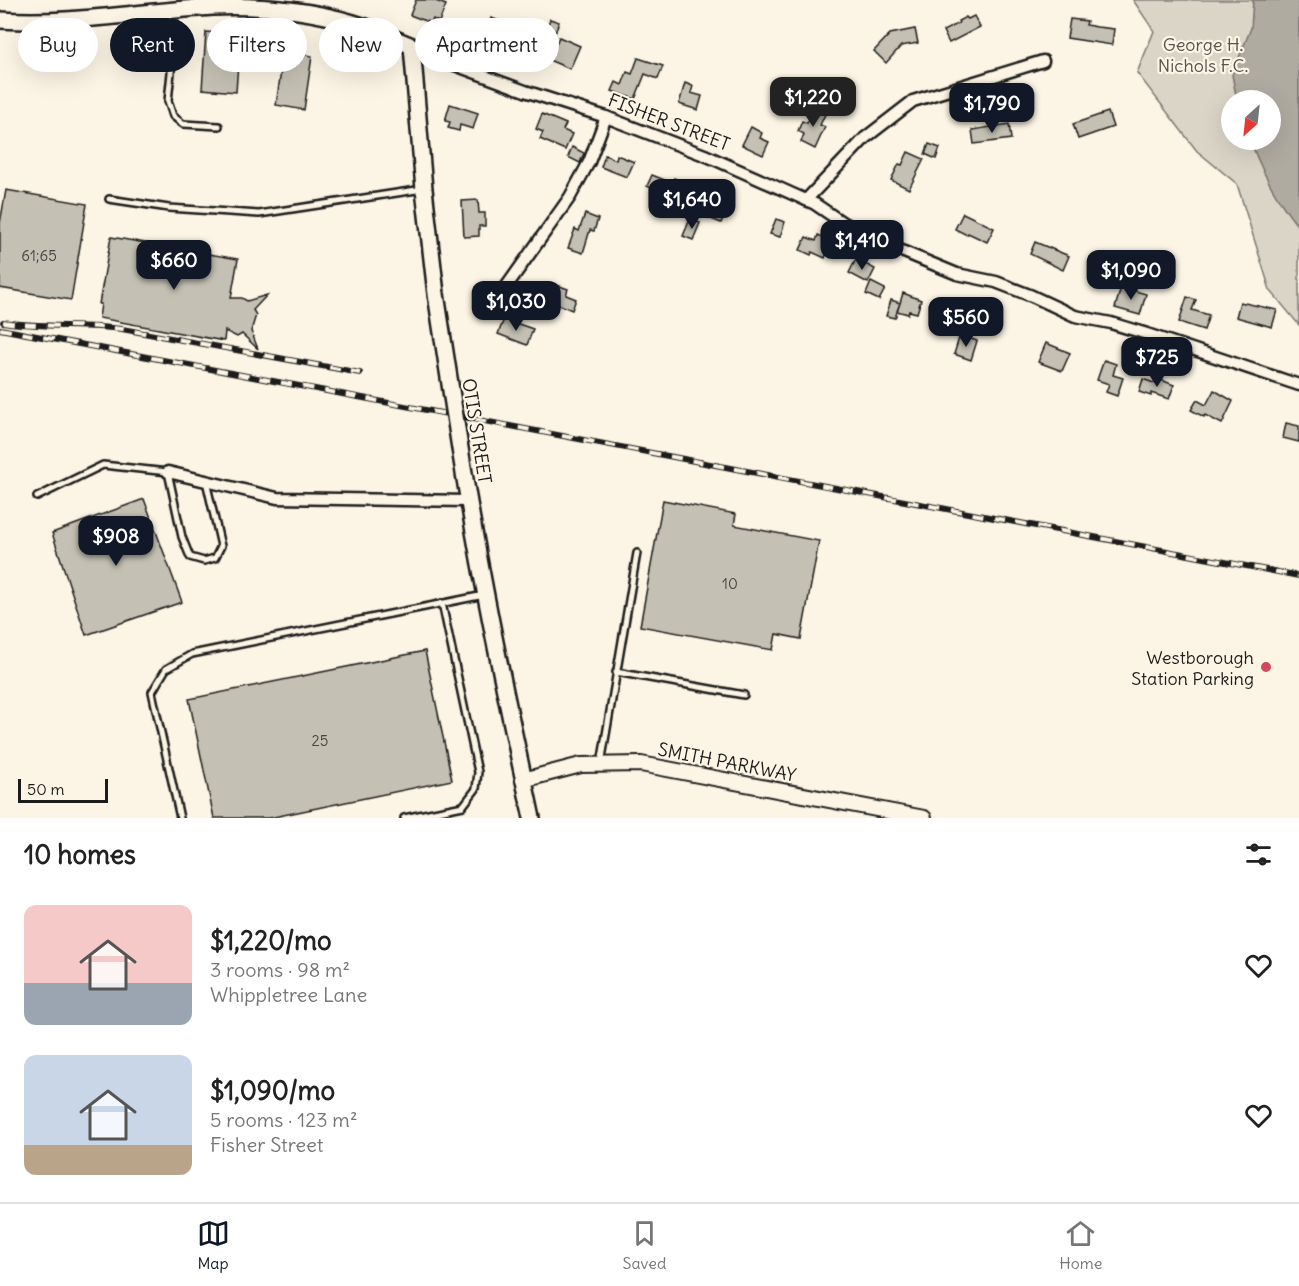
<!DOCTYPE html>
<html lang="en">
<head>
<meta charset="utf-8">
<style>
	:root { --surface:#fff; --page:#f2f2f2; --text:#222; --muted:#767676; --line:#e0e0e0; --accent:#111827 }
	body { margin:0; font-family:Delius,sans-serif; background:var(--page); color:var(--text); height:100vh; display:flex; flex-direction:column; font-size:22px; white-space:nowrap }
	* { box-sizing:border-box; margin:0 }
	p { font-size:20px; color:var(--muted) }
	.icon { flex:none; width:33px; height:33px; fill:none; stroke:currentColor; stroke-width:2; stroke-linecap:round; stroke-linejoin:round }
	.map { position:relative; height:818px; overflow:hidden }
	.panel { display:flex; flex-direction:column; background:var(--surface); flex:1 }
	.panel>* { flex:none }
	.guide { position:absolute; left:18px; top:18px; width:600px; height:54px; display:flex; gap:12px }
	.needle { width:39px; rotate:207deg }
	.fabs { position:absolute; left:1221px; top:90px; display:grid; gap:12px }
	.fabs a { display:grid; place-items:center; width:60px; height:60px; border-radius:50%; background:var(--surface); box-shadow:0 6px 24px #0002; font-size:30px }
	.scale { position:absolute; left:18px; bottom:15px; width:90px; box-sizing:border-box; padding-left:6px; border:3px solid #1c1c1c; border-top:0; font-size:16px; line-height:21px; white-space:nowrap; color:#1c1c1c; -webkit-text-stroke:4px #fcf5e5; paint-order:stroke }
	.price { position:absolute; translate:-50% -51px; padding:0 14px; border-radius:12px; background:var(--accent); color:#fff; font-size:20px; line-height:39px; filter:drop-shadow(0 2px 3px #0008) }
	.price::after { content:''; position:absolute; left:50%; top:36px; width:18px; height:14px; margin-left:-9px; background:inherit; clip-path:polygon(0 0,100% 0,50% 100%) }
	.price.on { background:#222; color:#fff }
	ul { padding:0; list-style:none }
	li { display:flex; align-items:center; gap:18px; height:150px; padding:0 24px }
	li span { display:grid; place-items:center; flex:none; width:168px; height:120px; border-radius:12px; color:#555 }
	li>.icon { margin-inline-start:auto }
	span .icon { width:72px; height:72px; fill:#fffc; stroke-width:1 }
	li b { font-size:26px }
	h2 { display:flex; justify-content:space-between; align-items:center; height:72px; padding:0 24px; font-size:26px }
	.tag { padding:0 21px; border-radius:27px; background:var(--surface); box-shadow:0 6px 24px #0002; font-size:21px; line-height:54px }
	.tag.on { background:var(--accent); color:#fff }
	.dock { display:flex; justify-content:space-around; align-items:center; height:84px; border-top:2px solid var(--line); background:var(--surface); font-size:16px; color:var(--muted) }
	.dock a { display:grid; justify-items:center; gap:3px }
	.dock .on { color:var(--accent) }
	.map>svg:first-child { display:block }
</style>
</head>
<body>
<div class="map">
<svg width="1299" height="818" viewBox="0 0 1299 818">
	<rect width="100%" height="100%" fill="#fcf5e5"/>
	<filter id="ink" filterUnits="userSpaceOnUse"><feTurbulence type="fractalNoise" baseFrequency=".0167" numOctaves="2"/><feDisplacementMap in="SourceGraphic" scale="12" xChannelSelector="R" yChannelSelector="G"/><feConvolveMatrix kernelMatrix="1 2 1 2 8 2 1 2 1" color-interpolation-filters="sRGB"/></filter>
	<g filter="url(#ink)">
		<!-- green -->
		<path fill="#dbd5c8" stroke="#7c7872" stroke-width="1.5" fill-rule="evenodd" d="M1133 0H1299V325L1270 290 1237 184 1197 151 1137 73 1154 31ZM1232 100H1270V140H1232Z"/>
		<!-- water -->
		<path fill="#b0aba1" stroke="#75726c" stroke-width="1.5" d="M1253 0H1299V228C1279 203 1261 170 1250 140H1270V100H1237L1232 75 1251 28Z"/>
		<!-- building -->
		<g fill="#c4c0b3" stroke="#1c1c1c" stroke-width="1.5">
			<path d="M416 0H433L446 5 439 22 433 19 431 23 410 15Z"/>
			<path d="M974 16 980 27 949 43 943 31 959 23 958 21 966 17 968 19Z"/>
			<path d="M491 18 509 24 503 38 481 30 484 21 489 23Z"/>
			<path d="M550 19 559 22 555 33 546 30Z"/>
			<path d="M1070 19 1087 21 1086 25 1097 27 1114 29 1112 45 1067 38Z"/>
			<path d="M915 29 918 43 901 46 886 63 874 51 890 34Z"/>
			<path d="M206 32 240 35 236 92 202 89Z"/>
			<path d="M559 37 580 46 570 69 549 60Z"/>
			<path d="M284 51 312 56 304 110 276 105Z"/>
			<path d="M638 58 663 66 658 79 645 74 635 99 612 91 616 82 622 85 627 72 632 74Z"/>
			<path d="M685 83 693 86 691 93 702 96 698 110 679 104Z"/>
			<path d="M450 104 478 113 473 129 460 125 459 131 448 128 450 122 445 121Z"/>
			<path d="M816 105 827 110 820 125 825 127 815 149 801 142 804 134 798 131 802 121 807 123Z"/>
			<path d="M1108 112 1113 127 1078 139 1073 124Z"/>
			<path d="M542 114 566 124 563 130 572 134 565 150 540 139 543 132 536 129Z"/>
			<path d="M1009 124 1011 139 974 144 972 130Z"/>
			<path d="M751 127 762 133 760 138 769 142 763 155 742 145Z"/>
			<path d="M929 144 940 148 936 159 925 154Z"/>
			<path d="M572 147 584 153 580 163 568 157Z"/>
			<path d="M908 152 924 159 909 189 891 180 899 164 902 165Z"/>
			<path d="M605 155 616 160 617 155 634 162 627 177 601 167Z"/>
			<path d="M652 175 672 183 674 178 685 183 678 199 647 186Z"/>
			<path d="M6 190 87 204 71 300 0 288V223Z"/>
			<path d="M712 196 729 204 721 223 704 216Z"/>
			<path d="M478 200 479 213H485V226H479V236L464 237 462 201Z"/>
			<path d="M963 213 994 228 987 242 968 233 967 235 955 229Z"/>
			<path d="M585 214 598 219 594 231 590 230 583 253 568 248 575 229 579 231Z"/>
			<path d="M690 219 700 223 693 240 683 236Z"/>
			<path d="M776 219 785 222 780 237 770 234Z"/>
			<path d="M818 235 832 241 825 258 812 252 811 255 800 250 806 237 816 241Z"/>
			<path d="M111 237 238 259 231 298H242L247 301 267 295 253 310 256 315 251 331 258 349 242 334 237 337 225 331 224 341 99 318 101 304H99Z"/>
			<path d="M1035 242 1069 256 1063 270 1030 254Z"/>
			<path d="M856 259 875 269 868 283 849 273Z"/>
			<path d="M871 282 885 289 879 300 866 294Z"/>
			<path d="M554 284 568 289 566 295 576 299 572 310 548 300Z"/>
			<path d="M1121 287 1146 294 1140 315 1115 308Z"/>
			<path d="M903 293 921 300 917 313 909 311 908 314 897 311 900 303 895 318 886 316 891 300 900 303Z"/>
			<path d="M1187 297 1196 300 1192 310 1209 315 1204 330 1179 322Z"/>
			<path d="M1240 302 1277 310 1272 327 1236 317Z"/>
			<path d="M956 309 971 315 968 322 973 324 967 337 951 331 954 324 951 322Z"/>
			<path d="M504 319 533 329 527 345 498 334Z"/>
			<path d="M960 335 977 341 971 360 954 354Z"/>
			<path d="M1046 343 1070 353 1062 371 1038 362Z"/>
			<path d="M1104 360 1116 364 1113 375 1123 378 1117 396 1106 392 1109 384 1097 380Z"/>
			<path d="M1156 378 1174 385 1169 399 1151 393V396L1139 392 1143 379 1154 383Z"/>
			<path d="M1214 390 1233 401 1222 424 1205 415 1204 417 1191 410 1197 400 1206 405Z"/>
			<path d="M1286 423 1299 426V442L1283 438Z"/>
			<path d="M144 499 182 602 86 635 52 533Z"/>
			<path d="M663 500 736 514 734 525 819 541 801 639 776 634 773 650 640 626Z"/>
			<path d="M425 651 452 780 269 818H214L189 699Z"/>
		</g>
		<g fill="none" stroke-linecap="round" stroke-linejoin="round">
			<defs>
				<g id="service">
					<path d="M166 13 172 63 168 101 173 116 183 124 219 126"/>
					<path d="M109 199 169 208 259 214 423 189"/>
					<path d="M37 497 103 465 168 472 182 537 190 557 204 561 215 558 221 546 206 481"/>
					<path d="M616 672 744 695"/>
					<path d="M601 764 637 553"/>
					<path d="M180 818 152 692 166 669 192 654 484 595"/>
					<path d="M404 818 463 806 476 789 478 772 442 603"/>
				</g>
				<g id="minor">
					<path d="M412 46 425 54 525 91 606 117 707 156 815 204 843 223 904 252 957 274 996 282 1032 296 1075 316 1111 323 1147 334 1299 385"/>
					<path d="M806 200 865 138 913 101 1043 61"/>
					<path d="M494 304 570 197 589 162 606 117"/>
					<path d="M168 472 277 498 468 501"/>
				</g>
				<path id="tertiary" d="M523 780 581 765 641 764 924 818"/>
				<g id="secondary">
					<path d="M0 20C71 25 142 11 213 7 264 5 318 11 366 27 382 33 397 40 412 46L424 189 436 294 452 397"/>
					<path d="M457 429C477 560 504 689 532 818"/>
				</g>
			</defs>
			<!-- service casing -->
			<use href="#service" stroke="#1c1c1c" stroke-width="10"/>
			<!-- minor casing -->
			<use href="#minor" stroke="#1c1c1c" stroke-width="15"/>
			<!-- tertiary casing -->
			<use href="#tertiary" stroke="#1c1c1c" stroke-width="18"/>
			<!-- secondary casing -->
			<use href="#secondary" stroke="#1c1c1c" stroke-width="20"/>
			<!-- service -->
			<use href="#service" stroke="#fcf5e5" stroke-width="5"/>
			<!-- minor -->
			<use href="#minor" stroke="#fcf5e5" stroke-width="10"/>
			<!-- tertiary -->
			<use href="#tertiary" stroke="#fcf5e5" stroke-width="14"/>
			<!-- secondary -->
			<use href="#secondary" stroke="#fcf5e5" stroke-width="15"/>
			<defs>
				<g id="rail">
					<path d="M3 322C42 328 83 324 122 329L360 373"/>
					<path d="M0 329 1299 576"/>
				</g>
			</defs>
			<!-- rail casing -->
			<use href="#rail" stroke="#1c1c1c" stroke-width="6"/>
			<!-- rail -->
			<use href="#rail" stroke="#fcf5e5" stroke-width="4" stroke-dasharray="11" stroke-linecap="butt"/>
			<defs>
				<path id="secondary-bridge" d="M452 397 457 429"/>
			</defs>
			<!-- secondary-bridge casing -->
			<use href="#secondary-bridge" stroke="#1c1c1c" stroke-width="20" stroke-linecap="butt"/>
			<!-- secondary-bridge -->
			<use href="#secondary-bridge" stroke="#fcf5e5" stroke-width="15"/>
		</g>
	</g>
	<!-- markers -->
	<circle fill="#d1495b" stroke="#fcf5e5" stroke-width="2" cx="1266" cy="667" r="6"/>
	<g text-anchor="middle" dominant-baseline="central" stroke-width="4.5" stroke-linejoin="round" paint-order="stroke">
		<!-- number labels -->
		<g font-size="15" fill="#464542">
			<text x="39" y="255">61;65</text>
			<text x="730" y="583">10</text>
			<text x="320" y="740">25</text>
		</g>
		<!-- park labels -->
		<g font-size="18" fill="#555450" stroke="#fcf5e5">
			<text x="1203" y="44">George H.<tspan x="1203" dy="21">Nichols F.C.</tspan></text>
		</g>
		<!-- street labels -->
		<g font-size="18" fill="#1c1c1c" stroke="#fcf5e5">
			<text transform="translate(669 122) rotate(21)">FISHER STREET</text>
			<text transform="translate(477 431) rotate(81)">OTIS STREET</text>
			<text transform="translate(727 762) rotate(11)">SMITH PARKWAY</text>
		</g>
		<!-- poi labels -->
		<g font-size="18" fill="#1c1c1c" stroke="#fcf5e5" text-anchor="end">
			<text x="1254" y="657">Westborough<tspan x="1254" dy="21">Station Parking</tspan></text>
		</g>
	</g>
</svg>
<div class="fabs">
<a><svg class="needle" viewBox="-14 -14 28 28"><path d="M0-13l5 13h-10z" fill="#e53935"/><path d="M0 13l5-13h-10z" fill="#767676"/></svg></a>
</div>
<div class="scale">50 m</div>
<b class="price on" style="left:813px;top:128px">$1,220</b>
<b class="price" style="left:992px;top:134px">$1,790</b>
<b class="price" style="left:692px;top:230px">$1,640</b>
<b class="price" style="left:862px;top:271px">$1,410</b>
<b class="price" style="left:174px;top:291px">$660</b>
<b class="price" style="left:1131px;top:301px">$1,090</b>
<b class="price" style="left:516px;top:332px">$1,030</b>
<b class="price" style="left:966px;top:348px">$560</b>
<b class="price" style="left:1157px;top:388px">$725</b>
<b class="price" style="left:116px;top:567px">$908</b>
<div class="guide">
<a class="tag">Buy</a>
<a class="tag on">Rent</a>
<a class="tag">Filters</a>
<a class="tag">New</a>
<a class="tag">Apartment</a>
</div>
</div>
<section class="panel">
<h2>10 homes<svg class="icon" aria-label="filters" viewBox="0 0 24 24"><path d="M4 7h16M4 17h16"/><circle cx="9" cy="7" r="2"/><circle cx="15" cy="17" r="2"/></svg></h2>
<ul>
<li><span style="background:linear-gradient(#f6c9c9 65%,#9aa5b1 0)"><svg class="icon" aria-label="home" viewBox="0 0 24 24"><path d="M3 11l9-7 9 7M6 9v11h12V9"/></svg></span><div><b>$1,220/mo</b><p>3 rooms · 98 m²</p><p>Whippletree Lane</p></div><svg class="icon" aria-label="heart" viewBox="0 0 24 24"><path d="M12 20l-8-8c-3-5 5-10 8-4 3-6 11-1 8 4z"/></svg></li>
<li><span style="background:linear-gradient(#c9d6e8 75%,#b9a48a 0)"><svg class="icon" aria-label="home" viewBox="0 0 24 24"><path d="M3 11l9-7 9 7M6 9v11h12V9"/></svg></span><div><b>$1,090/mo</b><p>5 rooms · 123 m²</p><p>Fisher Street</p></div><svg class="icon" aria-label="heart" viewBox="0 0 24 24"><path d="M12 20l-8-8c-3-5 5-10 8-4 3-6 11-1 8 4z"/></svg></li>
</ul>
</section>
<nav class="dock">
<a class="on"><svg class="icon" aria-label="map" viewBox="0 0 24 24"><path d="M3 6l6-2 6 2 6-2v14l-6 2-6-2-6 2zM9 4v14M15 6v14"/></svg>Map</a>
<a><svg class="icon" aria-label="saved" viewBox="0 0 24 24"><path d="M7 4h10v16l-5-4-5 4z"/></svg>Saved</a>
<a><svg class="icon" aria-label="home" viewBox="0 0 24 24"><path d="M3 11l9-7 9 7M6 9v11h12V9"/></svg>Home</a>
</nav>
</body>
</html>
